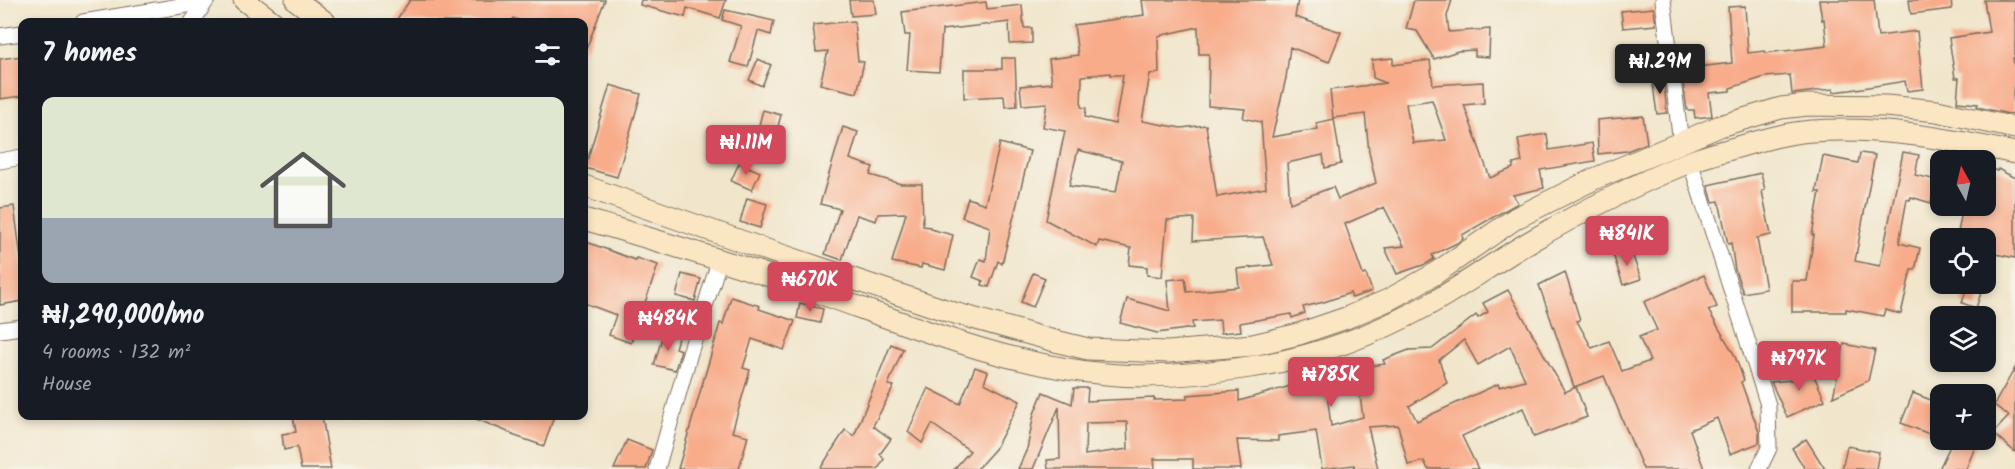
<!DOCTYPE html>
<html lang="en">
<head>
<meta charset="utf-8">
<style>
	:root { --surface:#171b24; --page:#242831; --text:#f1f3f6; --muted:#9ea1a6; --accent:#d1495b }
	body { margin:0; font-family:Kalam,sans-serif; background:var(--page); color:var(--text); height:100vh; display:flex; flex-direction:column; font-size:22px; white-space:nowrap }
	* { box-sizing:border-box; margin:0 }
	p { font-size:20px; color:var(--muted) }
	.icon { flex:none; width:33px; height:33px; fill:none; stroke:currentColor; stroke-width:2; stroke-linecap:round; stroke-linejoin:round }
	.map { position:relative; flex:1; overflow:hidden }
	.panel { position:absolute; left:18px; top:18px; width:570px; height:402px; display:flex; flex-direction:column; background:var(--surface); border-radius:12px; box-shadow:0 3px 9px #0003 }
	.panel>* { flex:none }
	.needle { width:39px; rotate:352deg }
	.tools { position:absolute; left:1930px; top:150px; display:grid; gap:12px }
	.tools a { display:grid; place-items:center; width:66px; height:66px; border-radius:12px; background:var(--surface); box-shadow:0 3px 9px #0003; font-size:30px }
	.price { position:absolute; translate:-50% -51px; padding:0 14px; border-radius:6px; background:var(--accent); color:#fff; font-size:20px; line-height:39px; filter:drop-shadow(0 2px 3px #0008) }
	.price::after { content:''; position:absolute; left:50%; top:36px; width:18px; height:14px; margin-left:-9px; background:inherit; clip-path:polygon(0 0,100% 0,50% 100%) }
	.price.selected { background:#222; color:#fff }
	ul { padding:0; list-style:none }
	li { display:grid; align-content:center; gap:12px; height:318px; padding:0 24px }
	li span { display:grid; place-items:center; height:186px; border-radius:12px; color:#555 }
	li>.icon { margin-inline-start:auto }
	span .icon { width:108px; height:108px; fill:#fffc; stroke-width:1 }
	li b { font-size:26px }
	h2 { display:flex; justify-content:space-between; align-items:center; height:72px; padding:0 24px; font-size:26px }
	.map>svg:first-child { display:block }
</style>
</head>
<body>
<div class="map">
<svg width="2015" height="469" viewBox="0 0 2015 469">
	<rect width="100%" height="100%" fill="#f7f3e8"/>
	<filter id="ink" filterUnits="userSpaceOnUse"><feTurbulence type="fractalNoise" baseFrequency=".0167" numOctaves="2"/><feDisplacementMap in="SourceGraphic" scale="12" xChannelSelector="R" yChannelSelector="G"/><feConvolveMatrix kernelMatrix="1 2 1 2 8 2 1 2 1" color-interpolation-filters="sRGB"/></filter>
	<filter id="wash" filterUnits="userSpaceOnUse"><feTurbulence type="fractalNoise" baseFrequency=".008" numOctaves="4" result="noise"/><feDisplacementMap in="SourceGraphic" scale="24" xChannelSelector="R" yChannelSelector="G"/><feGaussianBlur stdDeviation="1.35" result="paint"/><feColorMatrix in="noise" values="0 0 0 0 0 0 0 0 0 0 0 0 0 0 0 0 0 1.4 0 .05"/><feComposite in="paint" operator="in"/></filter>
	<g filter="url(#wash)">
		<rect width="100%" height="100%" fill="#f1e6cc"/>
		<g id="blocks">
			<!-- building -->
			<g fill="#f8ac8a" fill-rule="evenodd">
				<path d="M410 0H605L585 52 584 22H523L513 18 511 22H395Z"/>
				<path d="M641 0H726L720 18 687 8 685 17 640 5Z"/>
				<path d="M849 0H874L876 14 851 16Z"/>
				<path d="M1142 0H1298L1295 17 1341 32 1329 62 1290 47 1286 78 1272 137 1318 129 1316 123 1334 119 1341 164 1325 168 1323 155 1287 163 1290 203 1333 187 1338 199 1376 183 1369 152 1365 114 1333 118 1330 90 1386 83 1373 78 1372 60 1393 58V65L1430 60 1433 85 1483 82 1484 103 1464 105 1490 178 1513 168V164L1522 162 1518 139 1533 136 1547 134 1549 150 1592 143 1595 161 1540 170 1544 188 1513 195 1518 203 1462 235 1463 239 1457 243 1432 255 1434 259 1426 264 1397 274 1385 248 1404 246 1384 207 1345 224 1363 275 1366 274 1372 291 1352 298 1350 293 1324 302 1303 307 1305 313 1292 318 1291 314 1240 323 1241 331 1221 333 1220 320 1192 322 1193 328 1157 333 1120 323 1127 299 1170 311 1167 280 1185 278 1187 292 1239 287 1237 269 1273 265 1263 237 1193 241 1194 218 1167 220 1162 277 1147 275V267L1129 265 1131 248 1099 241 1097 247 1046 220 1065 131 1043 127 1047 103 1022 105 1020 86 1052 83 1049 59 1078 55 1074 25 1144 15ZM1198 27 1199 54H1209L1208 106 1245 109 1243 118 1261 122 1266 188 1217 197 1206 125 1181 128 1142 121 1150 74 1159 73 1158 36ZM1110 73V75H1123L1115 124 1085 117 1086 108 1081 107 1082 76ZM1432 100 1446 140 1413 143 1406 104ZM1078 150 1122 161 1116 192 1069 186Z"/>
				<path d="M1414 0H1452L1447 16 1449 32 1490 29 1489 57 1475 56V50L1458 51 1434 59 1417 31 1406 29Z"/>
				<path d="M1819 0H1874L1878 36 1917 31 1923 89 1907 91 1905 81 1850 90 1833 92V89L1792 94 1790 75 1765 77 1730 88V91L1709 93 1712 116 1695 118 1694 110H1687L1682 75 1690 74 1689 68 1732 63 1728 7 1745 6 1748 53 1765 51 1766 53 1827 46 1824 19 1822 20Z"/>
				<path d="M1909 0H1951L1952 9 1911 14Z"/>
				<path d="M1984 0H2015V58H2013L2015 70 2013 95 2015 113 2009 114 1977 107 1978 104 1957 102 1959 78H1955L1949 38 1989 32Z"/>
				<path d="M986 2 987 9 1022 5 1024 28H1032V43L1010 44 1009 22 942 30 939 72 907 70 910 35H905L902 12Z"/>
				<path d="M1654 8 1656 25 1623 28 1621 11Z"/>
				<path d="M725 10 774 21 771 35 758 31 748 67 730 62 741 26 722 20Z"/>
				<path d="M854 21 858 61 864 62 857 93 820 84 828 51 816 52 813 25Z"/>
				<path d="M22 56V96L0 99V59Z"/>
				<path d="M1002 58H1015L1017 106 1005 107 1004 96 964 98V69H1002Z"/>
				<path d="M758 59 771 65 762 86 749 80Z"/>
				<path d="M1663 77 1667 113 1657 114 1652 78Z"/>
				<path d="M610 85 641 94 617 177 585 168Z"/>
				<path d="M763 110 781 115 774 141 756 136Z"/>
				<path d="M1643 116 1647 143 1627 151 1598 154 1597 120Z"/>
				<path d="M843 127 858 132 850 159 873 167 870 175 901 184H922L923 226 930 227V229L953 235 945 270 922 264 921 268 892 262 906 213 878 214 876 221 857 215 842 260 825 254 840 209 820 204Z"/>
				<path d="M1000 143 1030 151 1002 264 998 261 989 287 982 285 983 281 973 277 980 259 986 261 990 227 962 217 968 198 985 204Z"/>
				<path d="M1903 152 1919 155 1915 175 1937 180 1931 203 1911 197 1910 200 1907 199 1899 243 1920 248 1915 270H1911L1901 314 1885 310 1883 316 1846 309V312H1792V281H1807L1814 235H1812L1820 192H1816L1823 156 1858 163 1860 153 1875 155 1855 261 1880 266Z"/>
				<path d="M739 163 760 172 752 190 731 181Z"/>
				<path d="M1986 167 1997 171 1998 169 2015 178V258L1986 252V238H1957L1963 206H1986Z"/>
				<path d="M1761 173 1765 190 1762 191 1771 235 1757 238 1766 289 1743 293 1735 270 1731 243 1728 244 1719 201 1713 202 1708 185Z"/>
				<path d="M747 198 767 204 760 228 740 222Z"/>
				<path d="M14 206 22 265V301L0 305V208Z"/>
				<path d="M584 241 635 260 636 258 658 265 631 343 609 335 616 315 584 303Z"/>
				<path d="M1630 248 1641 279 1623 285 1613 254Z"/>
				<path d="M1565 272 1580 320 1577 321 1592 348 1609 341 1622 371 1650 361 1639 337 1657 330 1644 302 1704 275 1717 307 1708 310 1734 354 1744 380 1741 382 1759 432V443L1730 454 1717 418 1690 430 1704 469H1643L1604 376 1574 387 1539 285Z"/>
				<path d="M1033 273 1045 278 1033 307 1021 302Z"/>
				<path d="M682 274 701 279 695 301 676 296Z"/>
				<path d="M1968 284H1984L1976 308 1962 303Z"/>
				<path d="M1508 290 1565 392 1576 387 1587 417 1534 437 1523 408 1462 436 1478 469H1428L1424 461 1408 465 1398 425 1368 427 1378 469H1355L1354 465 1322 469 1316 431 1278 436V441L1237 440 1241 469H1193V459H1154L1155 469H1048L1047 460 1060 459 1059 407 1033 469H1018L1027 449 1034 414 1043 392 1072 404 1074 388H1088L1087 401 1154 398V400L1187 399V395L1239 391V401L1294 385V379L1309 377 1311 387 1326 385 1331 426 1363 417 1356 368 1385 364 1383 360 1409 350 1432 349 1476 315 1478 318 1488 312 1483 303ZM1464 340 1478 365 1510 346 1525 380 1499 387 1498 384 1417 421 1409 406 1447 383 1439 360ZM1127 422 1128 449 1085 455 1086 423Z"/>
				<path d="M731 297 760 306 759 309 795 321 784 350 752 339 743 368 750 370 732 432 748 436 739 469H678L720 323 723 324Z"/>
				<path d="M800 303 823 309 820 323 797 318Z"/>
				<path d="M664 331 679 335 675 348 681 350 675 370 654 365Z"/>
				<path d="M891 344 903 349 888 385 894 386 873 426 891 439 880 454 884 459 878 469H820L845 430 854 436Z"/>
				<path d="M1844 344 1875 350 1868 381 1833 397Z"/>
				<path d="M1809 365 1825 400 1787 417 1771 382 1792 380V372Z"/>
				<path d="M975 367 988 372 984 383 1020 401 995 449 977 469H954L970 451 932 424 922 443 908 432 928 388 960 404Z"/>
				<path d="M2015 368V452L1993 433 2009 416 1994 405Z"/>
				<path d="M1913 393 1941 404V411L1932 435 1901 423Z"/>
				<path d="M293 416H322L331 469H301L297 447 284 450 282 434 296 432Z"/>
				<path d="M469 416H554L544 446 512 435 513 434Z"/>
				<path d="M1806 439 1825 469H1805L1792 448Z"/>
				<path d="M627 440 652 450 646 469H614Z"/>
				<path d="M1953 440H1978L1966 469H1939Z"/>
				<path d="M1847 446 1879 452 1876 469H1842Z"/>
			</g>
		</g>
	</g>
	<g filter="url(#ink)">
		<use href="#blocks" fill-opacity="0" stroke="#7b6c5b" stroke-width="1.5"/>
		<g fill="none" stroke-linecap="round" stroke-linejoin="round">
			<defs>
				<g id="minor">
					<path d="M1663 0 1681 143"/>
					<path d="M83 22 205 2"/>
					<path d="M192 22 207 0"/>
					<path d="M0 36 22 33"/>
					<path d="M0 161 22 157"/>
					<path d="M1690 161 1768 405 1769 448 1759 469"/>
					<path d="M0 330 22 327"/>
					<path d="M657 469 690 353 720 259"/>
				</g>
				<g id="secondary">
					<path d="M244 0 273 22"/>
					<path d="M296 0 325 22"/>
					<path d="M584 186 758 247 951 312 1051 340 1088 349 1168 352 1253 345 1299 334 1346 318 1388 300 1433 275 1516 218 1594 179 1720 126 1781 108 1808 105 1886 106 1937 111 2015 128"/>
					<path d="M584 219C659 241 734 263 808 289 905 323 1003 365 1106 374 1154 379 1203 374 1250 367 1314 358 1372 336 1428 305 1463 286 1496 261 1531 241 1581 212 1634 185 1687 163 1703 156 1721 152 1738 147 1762 140 1786 133 1812 131 1880 126 1949 139 2015 153"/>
				</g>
			</defs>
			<!-- minor casing -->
			<use href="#minor" stroke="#7b6c5b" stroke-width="17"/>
			<!-- secondary casing -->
			<use href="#secondary" stroke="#7b6c5b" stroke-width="23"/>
			<!-- minor -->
			<use href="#minor" stroke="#fff" stroke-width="15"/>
			<!-- secondary -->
			<use href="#secondary" stroke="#fbe6c3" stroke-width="21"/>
		</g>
	</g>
</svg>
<div class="tools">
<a><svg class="needle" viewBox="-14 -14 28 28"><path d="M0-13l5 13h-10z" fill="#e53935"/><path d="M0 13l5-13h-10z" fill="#9ea1a6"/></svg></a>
<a><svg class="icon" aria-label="locate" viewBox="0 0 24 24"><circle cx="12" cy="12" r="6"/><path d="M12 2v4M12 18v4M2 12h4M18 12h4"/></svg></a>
<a><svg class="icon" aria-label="layers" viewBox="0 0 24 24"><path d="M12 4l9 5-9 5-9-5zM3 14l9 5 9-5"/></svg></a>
<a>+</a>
</div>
<b class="price selected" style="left:1660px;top:95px">₦1.29M</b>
<b class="price" style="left:746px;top:176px">₦1.11M</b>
<b class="price" style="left:1627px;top:267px">₦841K</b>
<b class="price" style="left:810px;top:313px">₦670K</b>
<b class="price" style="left:668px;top:352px">₦484K</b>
<b class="price" style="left:1799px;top:392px">₦797K</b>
<b class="price" style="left:1331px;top:408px">₦785K</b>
<section class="panel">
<h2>7 homes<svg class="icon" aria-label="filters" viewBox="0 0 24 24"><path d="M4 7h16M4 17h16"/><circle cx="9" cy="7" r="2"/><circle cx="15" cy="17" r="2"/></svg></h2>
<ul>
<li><span style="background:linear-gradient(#dfe7d0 65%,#9aa5b1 0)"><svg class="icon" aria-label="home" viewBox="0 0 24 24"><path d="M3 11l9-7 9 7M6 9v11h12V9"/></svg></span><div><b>₦1,290,000/mo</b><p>4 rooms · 132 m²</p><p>House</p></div></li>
</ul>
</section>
</div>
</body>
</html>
